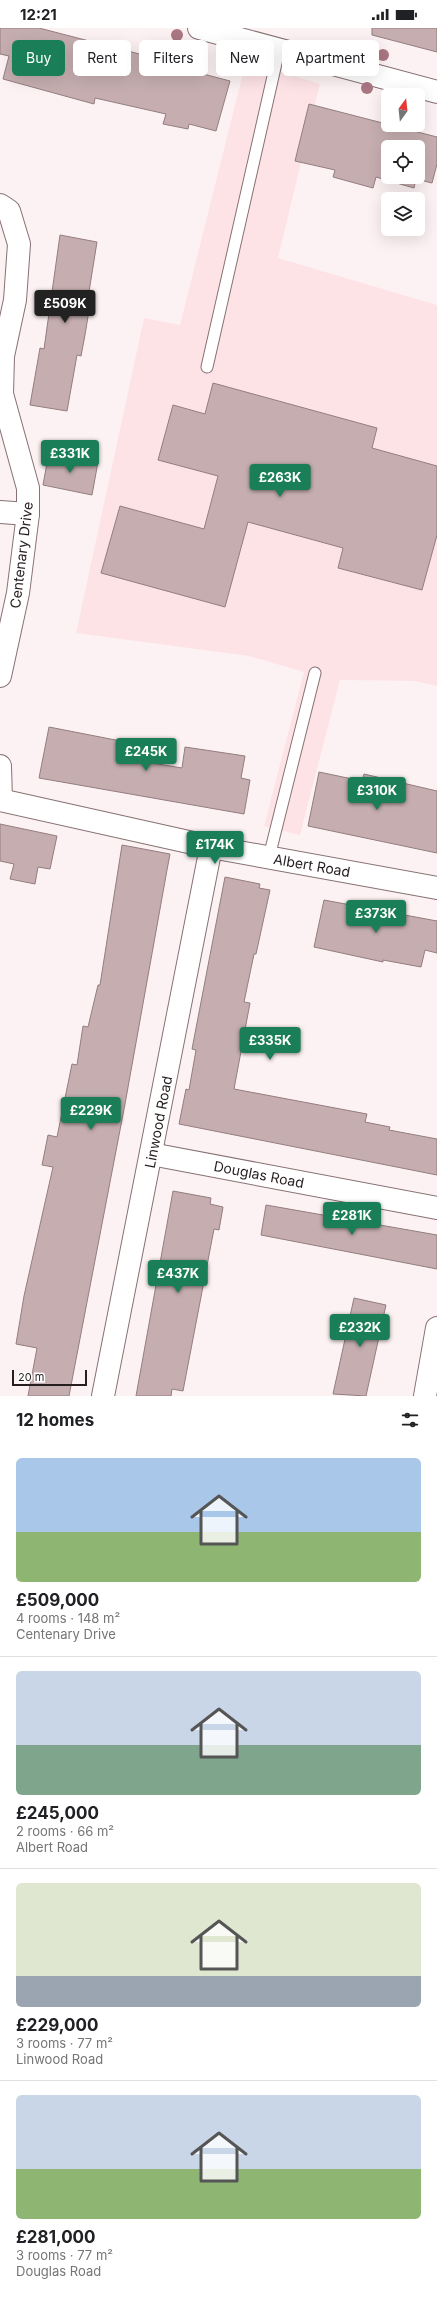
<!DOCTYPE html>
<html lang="en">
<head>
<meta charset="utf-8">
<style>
	:root { --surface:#fff; --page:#f6f6f6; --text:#202124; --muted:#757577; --line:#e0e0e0; --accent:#1a7f58 }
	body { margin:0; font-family:Inter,sans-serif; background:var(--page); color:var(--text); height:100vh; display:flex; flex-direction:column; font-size:15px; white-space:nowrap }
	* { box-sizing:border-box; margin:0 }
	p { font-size:13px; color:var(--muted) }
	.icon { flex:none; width:22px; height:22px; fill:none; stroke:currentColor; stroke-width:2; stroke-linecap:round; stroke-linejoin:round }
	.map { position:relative; height:1368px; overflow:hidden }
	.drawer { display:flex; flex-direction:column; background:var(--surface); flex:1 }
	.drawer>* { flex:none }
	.hud { position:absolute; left:12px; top:12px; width:413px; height:36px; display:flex; gap:8px }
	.needle { width:26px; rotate:15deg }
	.controls { position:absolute; left:381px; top:60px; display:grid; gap:8px }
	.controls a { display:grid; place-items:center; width:44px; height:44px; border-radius:6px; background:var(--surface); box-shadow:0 4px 16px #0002; font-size:20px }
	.scale { position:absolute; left:12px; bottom:10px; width:75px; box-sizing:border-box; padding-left:4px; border:2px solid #271f1f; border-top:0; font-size:11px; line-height:14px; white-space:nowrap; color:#271f1f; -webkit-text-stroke:3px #fff; paint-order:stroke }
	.price { position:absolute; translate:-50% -34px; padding:0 9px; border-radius:4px; background:var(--accent); color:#fff; font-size:13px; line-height:26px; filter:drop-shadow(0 1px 2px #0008) }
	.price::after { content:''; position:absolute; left:50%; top:24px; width:12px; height:9px; margin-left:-6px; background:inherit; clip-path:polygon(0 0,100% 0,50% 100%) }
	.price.active { background:#222; color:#fff }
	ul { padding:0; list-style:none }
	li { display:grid; align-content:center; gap:8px; height:212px; padding:0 16px }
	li+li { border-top:1px solid var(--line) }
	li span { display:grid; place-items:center; height:124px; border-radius:6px; color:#555 }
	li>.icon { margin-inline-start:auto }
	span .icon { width:72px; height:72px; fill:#fffc; stroke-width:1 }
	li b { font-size:17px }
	h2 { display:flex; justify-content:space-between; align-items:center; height:48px; padding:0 16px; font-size:17px }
	.chip { padding:0 14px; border-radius:6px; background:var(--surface); box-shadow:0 4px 16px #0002; font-size:14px; line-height:36px }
	.chip.active { background:var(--accent); color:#fff }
	.status { display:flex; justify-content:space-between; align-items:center; height:28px; padding:0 20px; background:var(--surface); direction:ltr }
	.status svg { height:11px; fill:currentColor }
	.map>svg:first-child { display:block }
</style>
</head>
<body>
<div class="status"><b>12:21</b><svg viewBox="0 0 49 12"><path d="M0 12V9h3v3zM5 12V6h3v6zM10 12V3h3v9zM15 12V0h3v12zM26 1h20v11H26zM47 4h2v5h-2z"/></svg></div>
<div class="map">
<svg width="437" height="1368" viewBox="0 0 437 1368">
	<rect width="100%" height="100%" fill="#fdf2f3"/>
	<!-- built -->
	<path fill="#fee3e6" d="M246 33 320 56 278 230 437 277V658L414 653 340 652 300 807 264 798 304 644 249 628 76 605 144 290 180 297Z"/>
	<!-- building -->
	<g fill="#c6aeb0" stroke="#937d7f" fill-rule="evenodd">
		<path d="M0 0H39L151 29 150 32 230 53 216 103 189 96 188 101 163 96 166 86 95 70 94 76 3 51 9 28 0 26Z"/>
		<path d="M372 0H437V24L372 7Z"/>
		<path d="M309 76 437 109V136L432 155 416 151 414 160 376 149 373 160 333 149 335 142 295 133ZM388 119H418V149H388Z"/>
		<path d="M60 207 97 214 88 270H91L85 307 81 328 77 327 67 383 30 377 40 320 44 321Z"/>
		<path d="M213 355 377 400 372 420 437 438V507L422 562 338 540 343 520 248 494 225 579 101 545 120 478 204 501 218 448 158 432 173 377 205 386Z"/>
		<path d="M49 424 98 434 92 467 43 457Z"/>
		<path d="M49 699 136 716 134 732 182 740 185 719 245 728 241 750 250 752 244 786 39 750Z"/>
		<path d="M319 744 362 753 364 746 437 763V825L308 798Z"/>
		<path d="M0 796 57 808 50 841 38 839 35 856 10 851 14 836 0 833Z"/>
		<path d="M122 817 170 826 167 842 125 1076 69 1368H28L37 1320 16 1316 24 1268 53 1139 42 1137 48 1107 57 1109 72 1036 77 1037 83 998 88 999 98 957H100Z"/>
		<path d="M225 849 260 856 259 860 270 862 256 926H254L244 974 250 975 234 1061 367 1086 365 1094 390 1099 389 1102 437 1111V1147L179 1096 186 1061 189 1062 196 1022 192 1021Z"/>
		<path d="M324 872 437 893V925L425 922 421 939 383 932V934L314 919Z"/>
		<path d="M173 1163 211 1170 210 1176 223 1179 219 1202 214 1201 183 1363 172 1361 171 1368H136Z"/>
		<path d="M266 1177 437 1207V1241L261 1207Z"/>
		<path d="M354 1270 386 1277 366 1368 333 1366Z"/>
	</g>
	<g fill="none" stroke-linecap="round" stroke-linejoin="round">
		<defs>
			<g id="lane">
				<path d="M207 339 279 22"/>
				<path d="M269 829 315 645"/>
			</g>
			<g id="street">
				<path d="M199 0 437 64"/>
				<path d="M0 177 9 183 19 216 15 272 3 328 2 366 28 460V486L18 565 0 648"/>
				<path d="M0 484 28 486"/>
				<path d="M0 738 1 772"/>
				<path d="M0 772 211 819 437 860"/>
				<path d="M151 1126 437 1180"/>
				<path d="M103 1368 211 819"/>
				<path d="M425 1368 437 1300"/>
			</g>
		</defs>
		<!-- lane casing -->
		<use href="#lane" stroke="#877173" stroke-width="13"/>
		<!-- street casing -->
		<use href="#street" stroke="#877173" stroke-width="24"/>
		<!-- lane -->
		<use href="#lane" stroke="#fff" stroke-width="11"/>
		<!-- street -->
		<use href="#street" stroke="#fff" stroke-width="22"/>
	</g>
	<!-- trees -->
	<g fill="#aa7783">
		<circle cx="177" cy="7" r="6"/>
		<circle cx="232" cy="22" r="6"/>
		<circle cx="383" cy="27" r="6"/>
		<circle cx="367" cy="60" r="6"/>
	</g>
	<g text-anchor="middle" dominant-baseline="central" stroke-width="3" stroke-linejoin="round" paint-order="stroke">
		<!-- street labels -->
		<g font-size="14" fill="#271f1f" stroke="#fff">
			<text transform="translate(21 527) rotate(-83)">Centenary Drive</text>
			<text transform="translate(312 837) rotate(10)">Albert Road</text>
			<text transform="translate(158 1094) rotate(-79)">Linwood Road</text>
			<text transform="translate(259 1146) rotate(11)">Douglas Road</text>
		</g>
	</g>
</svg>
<div class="controls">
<a><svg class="needle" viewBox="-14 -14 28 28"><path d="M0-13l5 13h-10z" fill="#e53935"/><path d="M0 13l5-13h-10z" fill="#757577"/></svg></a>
<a><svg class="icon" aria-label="locate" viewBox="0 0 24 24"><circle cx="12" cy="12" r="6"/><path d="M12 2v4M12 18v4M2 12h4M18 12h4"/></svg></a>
<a><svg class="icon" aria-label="layers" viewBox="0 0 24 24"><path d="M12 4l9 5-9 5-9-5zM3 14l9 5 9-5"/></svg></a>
</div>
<div class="scale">20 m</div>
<b class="price active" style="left:65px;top:296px">£509K</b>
<b class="price" style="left:70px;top:446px">£331K</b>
<b class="price" style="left:280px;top:470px">£263K</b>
<b class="price" style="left:146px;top:744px">£245K</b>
<b class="price" style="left:377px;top:783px">£310K</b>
<b class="price" style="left:215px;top:837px">£174K</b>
<b class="price" style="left:376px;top:906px">£373K</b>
<b class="price" style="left:270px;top:1033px">£335K</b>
<b class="price" style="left:91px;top:1103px">£229K</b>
<b class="price" style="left:352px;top:1208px">£281K</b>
<b class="price" style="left:178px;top:1266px">£437K</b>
<b class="price" style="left:360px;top:1320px">£232K</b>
<div class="hud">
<a class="chip active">Buy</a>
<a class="chip">Rent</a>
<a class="chip">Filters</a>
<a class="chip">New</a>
<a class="chip">Apartment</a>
</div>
</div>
<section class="drawer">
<h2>12 homes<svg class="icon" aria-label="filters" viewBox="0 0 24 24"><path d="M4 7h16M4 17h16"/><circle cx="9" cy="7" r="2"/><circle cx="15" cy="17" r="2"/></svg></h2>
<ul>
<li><span style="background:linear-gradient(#a9c7e8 60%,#8fb573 0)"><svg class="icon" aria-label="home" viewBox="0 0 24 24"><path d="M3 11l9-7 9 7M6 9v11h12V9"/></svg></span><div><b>£509,000</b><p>4 rooms · 148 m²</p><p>Centenary Drive</p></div></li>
<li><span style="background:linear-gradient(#c9d6e8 60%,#7fa58c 0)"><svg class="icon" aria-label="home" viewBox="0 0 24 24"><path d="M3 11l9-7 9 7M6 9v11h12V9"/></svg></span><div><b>£245,000</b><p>2 rooms · 66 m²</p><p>Albert Road</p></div></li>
<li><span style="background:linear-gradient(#dfe7d0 75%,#9aa5b1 0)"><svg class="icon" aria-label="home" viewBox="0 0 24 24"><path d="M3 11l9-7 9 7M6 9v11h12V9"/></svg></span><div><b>£229,000</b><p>3 rooms · 77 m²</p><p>Linwood Road</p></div></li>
<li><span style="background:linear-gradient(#c9d6e8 60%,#8fb573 0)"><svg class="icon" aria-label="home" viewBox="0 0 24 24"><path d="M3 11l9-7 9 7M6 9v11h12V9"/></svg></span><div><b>£281,000</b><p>3 rooms · 77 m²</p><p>Douglas Road</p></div></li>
</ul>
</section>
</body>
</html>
